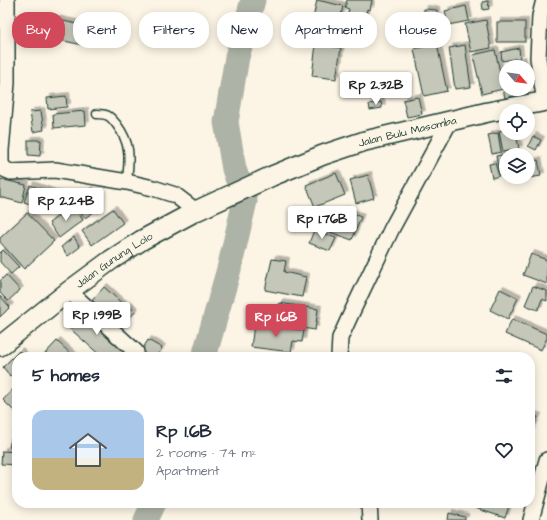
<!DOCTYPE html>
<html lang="en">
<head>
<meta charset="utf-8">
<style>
	:root { --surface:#fff; --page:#f2f2f3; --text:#1f2937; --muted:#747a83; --accent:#d1495b }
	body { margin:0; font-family:"Architects Daughter",sans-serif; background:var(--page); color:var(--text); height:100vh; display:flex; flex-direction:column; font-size:15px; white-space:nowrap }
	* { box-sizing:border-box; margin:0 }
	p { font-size:13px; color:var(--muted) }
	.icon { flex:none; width:22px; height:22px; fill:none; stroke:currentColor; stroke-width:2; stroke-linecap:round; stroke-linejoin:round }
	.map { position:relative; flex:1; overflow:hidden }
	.details { position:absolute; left:12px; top:352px; width:523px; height:156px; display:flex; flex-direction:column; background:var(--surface); border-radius:16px; box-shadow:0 2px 10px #0003 }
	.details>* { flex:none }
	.hud { position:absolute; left:12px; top:12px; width:523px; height:36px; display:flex; gap:8px }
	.needle { width:26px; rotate:118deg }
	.buttons { position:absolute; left:499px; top:60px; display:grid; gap:8px }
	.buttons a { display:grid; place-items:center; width:36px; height:36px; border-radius:50%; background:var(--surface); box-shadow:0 2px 10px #0003; font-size:20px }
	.price { position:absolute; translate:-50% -34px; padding:0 9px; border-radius:4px; background:#fff; color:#222; font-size:13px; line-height:26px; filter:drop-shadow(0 1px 2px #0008) }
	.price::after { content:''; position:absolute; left:50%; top:24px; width:12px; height:9px; margin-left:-6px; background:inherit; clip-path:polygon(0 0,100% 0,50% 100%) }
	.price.active { background:var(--accent); color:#fff }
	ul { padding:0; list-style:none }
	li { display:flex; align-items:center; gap:12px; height:100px; padding:0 20px }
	li span { display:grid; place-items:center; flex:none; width:112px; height:80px; border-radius:12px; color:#555 }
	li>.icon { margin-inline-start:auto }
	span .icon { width:48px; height:48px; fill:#fffc; stroke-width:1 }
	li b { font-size:17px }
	h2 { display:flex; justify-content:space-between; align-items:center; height:48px; padding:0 20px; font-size:17px }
	.tag { padding:0 14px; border-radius:16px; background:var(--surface); box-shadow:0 2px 10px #0003; font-size:14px; line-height:36px }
	.tag.active { background:var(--accent); color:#fff }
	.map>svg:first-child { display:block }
</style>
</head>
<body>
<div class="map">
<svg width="547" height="520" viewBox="0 0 547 520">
	<defs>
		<filter id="shadow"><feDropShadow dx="3.5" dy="-3.5" stdDeviation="0" flood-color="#0004"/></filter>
	</defs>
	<rect width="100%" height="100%" fill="#fcf5e5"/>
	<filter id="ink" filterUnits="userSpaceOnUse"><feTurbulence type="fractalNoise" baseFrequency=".025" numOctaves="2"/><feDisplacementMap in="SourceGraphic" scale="8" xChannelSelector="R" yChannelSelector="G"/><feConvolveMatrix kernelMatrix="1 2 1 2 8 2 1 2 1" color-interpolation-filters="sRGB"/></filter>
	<g filter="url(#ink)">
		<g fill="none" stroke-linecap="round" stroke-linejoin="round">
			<!-- river -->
			<g stroke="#aeb3a7" stroke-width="25">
				<path d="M204 357 229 269 245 201 234 169 226 122 237 57 253 0"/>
				<path d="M146 520 154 503"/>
			</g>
		</g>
		<!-- building -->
		<g fill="#c5c7b9" stroke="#1f3d34" filter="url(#shadow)">
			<path d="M317 0 343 6 339 24 313 18Z"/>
			<path d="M347 0H372L370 10 367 9 363 29 345 25 349 9 345 8Z"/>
			<path d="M488 1 489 9 483 10 482 2Z"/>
			<path d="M466 6 469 21 448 25 445 11Z"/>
			<path d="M424 9 437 10V16L439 17 437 35 422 34Z"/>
			<path d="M49 18 87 26 83 45 45 37Z"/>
			<path d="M486 20 491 48 471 52 465 24Z"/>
			<rect x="497" y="22" width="28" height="20"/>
			<path d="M316 44 341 48 336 79 312 76Z"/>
			<path d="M437 44 447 91 424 96 414 49Z"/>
			<path d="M465 45 471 87 455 89 449 48Z"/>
			<path d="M519 48 520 58 502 61 501 52Z"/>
			<path d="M495 50 502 81 506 80V89H512L514 96 505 98 503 89 482 94 473 55Z"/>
			<path d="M522 60 524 67H506V71L505 66Z"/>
			<path d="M66 96 67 107 48 109 47 98Z"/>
			<path d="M418 97 422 114 407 117 403 100Z"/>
			<path d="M381 102 382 108 370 110 369 104Z"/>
			<path d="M41 111 44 130 33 132 30 112Z"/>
			<path d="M85 111 86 125 54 128 53 114Z"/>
			<path d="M506 130V133H516L519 149 503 152 499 131Z"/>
			<path d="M498 133 501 152 492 154 488 135Z"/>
			<path d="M533 136 541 140 536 150 528 146Z"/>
			<path d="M28 140H41L40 156 28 155Z"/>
			<path d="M518 152V155H506V171L499 172 496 156Z"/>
			<path d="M538 160 541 176 529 178 528 171V163Z"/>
			<path d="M495 163 499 176 492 178 489 164Z"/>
			<path d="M336 173 345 195 315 207 306 185Z"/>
			<path d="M368 175 374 198 356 203 350 180Z"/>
			<path d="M0 179 26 185 22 203 0 197Z"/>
			<path d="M30 185 64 197 58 213 24 202Z"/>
			<path d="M89 190 101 207 85 218 73 201Z"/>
			<path d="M73 205 83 220 59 238 49 223Z"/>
			<path d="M113 209 123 223 92 245 82 231Z"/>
			<path d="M342 210 361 217 352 240 317 227 320 219 337 224Z"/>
			<path d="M27 213 54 241 24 269 0 242V238Z"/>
			<path d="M314 230 336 238 330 251 309 243Z"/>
			<path d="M74 237 80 247 68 256 61 247Z"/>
			<path d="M3 250 19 267 11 274 0 262V253Z"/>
			<path d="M531 254 547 260V284L523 275Z"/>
			<path d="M272 259 286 261 284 272 306 277 302 297 265 290Z"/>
			<path d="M6 275 20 290 8 301 0 293V281Z"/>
			<path d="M533 286 547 291V301L542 299 538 310 525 305Z"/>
			<path d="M104 287 126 307 128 305 135 312 123 325 118 321 113 327 89 304Z"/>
			<path d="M500 289 518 298 508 319 490 310Z"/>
			<path d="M0 296 10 307 0 317Z"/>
			<path d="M279 303 318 309 315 330 276 324Z"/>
			<path d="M82 309 128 349 121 357H102L67 326Z"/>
			<path d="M512 319 547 334V338L541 350 505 334Z"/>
			<path d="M254 325 304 330 302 342 293 341 291 352 251 347Z"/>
			<path d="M148 340 162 348 156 357H146L140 353Z"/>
			<path d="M57 341 74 357H42Z"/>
			<path d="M19 351 25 357H17V370L10 376 3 367Z"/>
			<path d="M15 387 17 389V414L3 400Z"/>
			<path d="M530 414 538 417 530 435Z"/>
			<path d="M13 431 17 432V449L9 447Z"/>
			<path d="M2 451 17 452V465L1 464Z"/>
			<path d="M470 503H510L505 518 469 506Z"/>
			<path d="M449 513 465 517V520H448Z"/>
		</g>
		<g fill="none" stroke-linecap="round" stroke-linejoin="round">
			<defs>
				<path id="service" d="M97 114C108 114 110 116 117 125 132 145 129 159 127 182"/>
				<g id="minor">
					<path d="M7 0V83L1 150V163L4 169 11 172 55 170 127 182 153 188 175 195 196 211"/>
					<path d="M544 0 540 16 538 58 545 102"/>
					<path d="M69 291 136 352"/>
					<path d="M339 357 340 338 351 314 392 228 450 121"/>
					<path d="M369 503 370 520"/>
					<path d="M531 520 547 460"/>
				</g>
				<g id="tertiary">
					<path id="s1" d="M0 346 69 291 111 260 142 240 196 211 272 176 323 155 365 141 488 112 547 101"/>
				</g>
			</defs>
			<!-- service casing -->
			<use href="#service" stroke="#1f3d34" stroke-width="11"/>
			<!-- minor casing -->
			<use href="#minor" stroke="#1f3d34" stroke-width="18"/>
			<!-- tertiary casing -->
			<use href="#tertiary" stroke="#1f3d34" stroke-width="22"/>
			<!-- service -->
			<use href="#service" stroke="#fcf5e5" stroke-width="8"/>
			<!-- minor -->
			<use href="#minor" stroke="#fcf5e5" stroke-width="15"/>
			<!-- tertiary -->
			<use href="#tertiary" stroke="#fcf5e5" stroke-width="19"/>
		</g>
	</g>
	<g text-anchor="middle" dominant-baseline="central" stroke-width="3" stroke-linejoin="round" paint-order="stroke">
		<!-- street labels -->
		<g font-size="11" fill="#1f3d34" stroke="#fcf5e5">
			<text stroke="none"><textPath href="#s1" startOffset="465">Jalan Bulu Masomba</textPath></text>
			<text stroke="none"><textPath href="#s1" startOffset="143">Jalan Gunung Lolo</textPath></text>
		</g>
	</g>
</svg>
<div class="buttons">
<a><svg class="needle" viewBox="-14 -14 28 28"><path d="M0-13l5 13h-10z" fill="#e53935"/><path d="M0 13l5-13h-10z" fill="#747a83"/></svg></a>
<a><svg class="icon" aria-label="locate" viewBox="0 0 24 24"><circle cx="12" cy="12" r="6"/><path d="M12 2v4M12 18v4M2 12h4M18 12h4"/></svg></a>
<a><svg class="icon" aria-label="layers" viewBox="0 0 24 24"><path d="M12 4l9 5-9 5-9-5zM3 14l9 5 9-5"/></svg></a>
</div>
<b class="price" style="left:376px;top:106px">Rp 2.32B</b>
<b class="price" style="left:66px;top:222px">Rp 2.24B</b>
<b class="price" style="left:322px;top:240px">Rp 1.76B</b>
<b class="price" style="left:97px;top:336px">Rp 1.99B</b>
<b class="price active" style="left:276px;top:338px">Rp 1.6B</b>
<div class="hud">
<a class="tag active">Buy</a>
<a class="tag">Rent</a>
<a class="tag">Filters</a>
<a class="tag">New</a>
<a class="tag">Apartment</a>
<a class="tag">House</a>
</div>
<section class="details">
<h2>5 homes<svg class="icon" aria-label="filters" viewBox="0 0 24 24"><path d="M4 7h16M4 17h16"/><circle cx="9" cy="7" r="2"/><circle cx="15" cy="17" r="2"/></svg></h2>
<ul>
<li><span style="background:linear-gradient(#a9c7e8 60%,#c2b280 0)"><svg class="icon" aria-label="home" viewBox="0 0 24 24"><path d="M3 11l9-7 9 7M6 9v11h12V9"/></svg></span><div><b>Rp 1.6B</b><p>2 rooms · 74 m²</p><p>Apartment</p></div><svg class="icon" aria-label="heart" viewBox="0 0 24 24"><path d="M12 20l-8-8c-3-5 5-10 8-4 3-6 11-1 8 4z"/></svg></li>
</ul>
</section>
</div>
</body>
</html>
